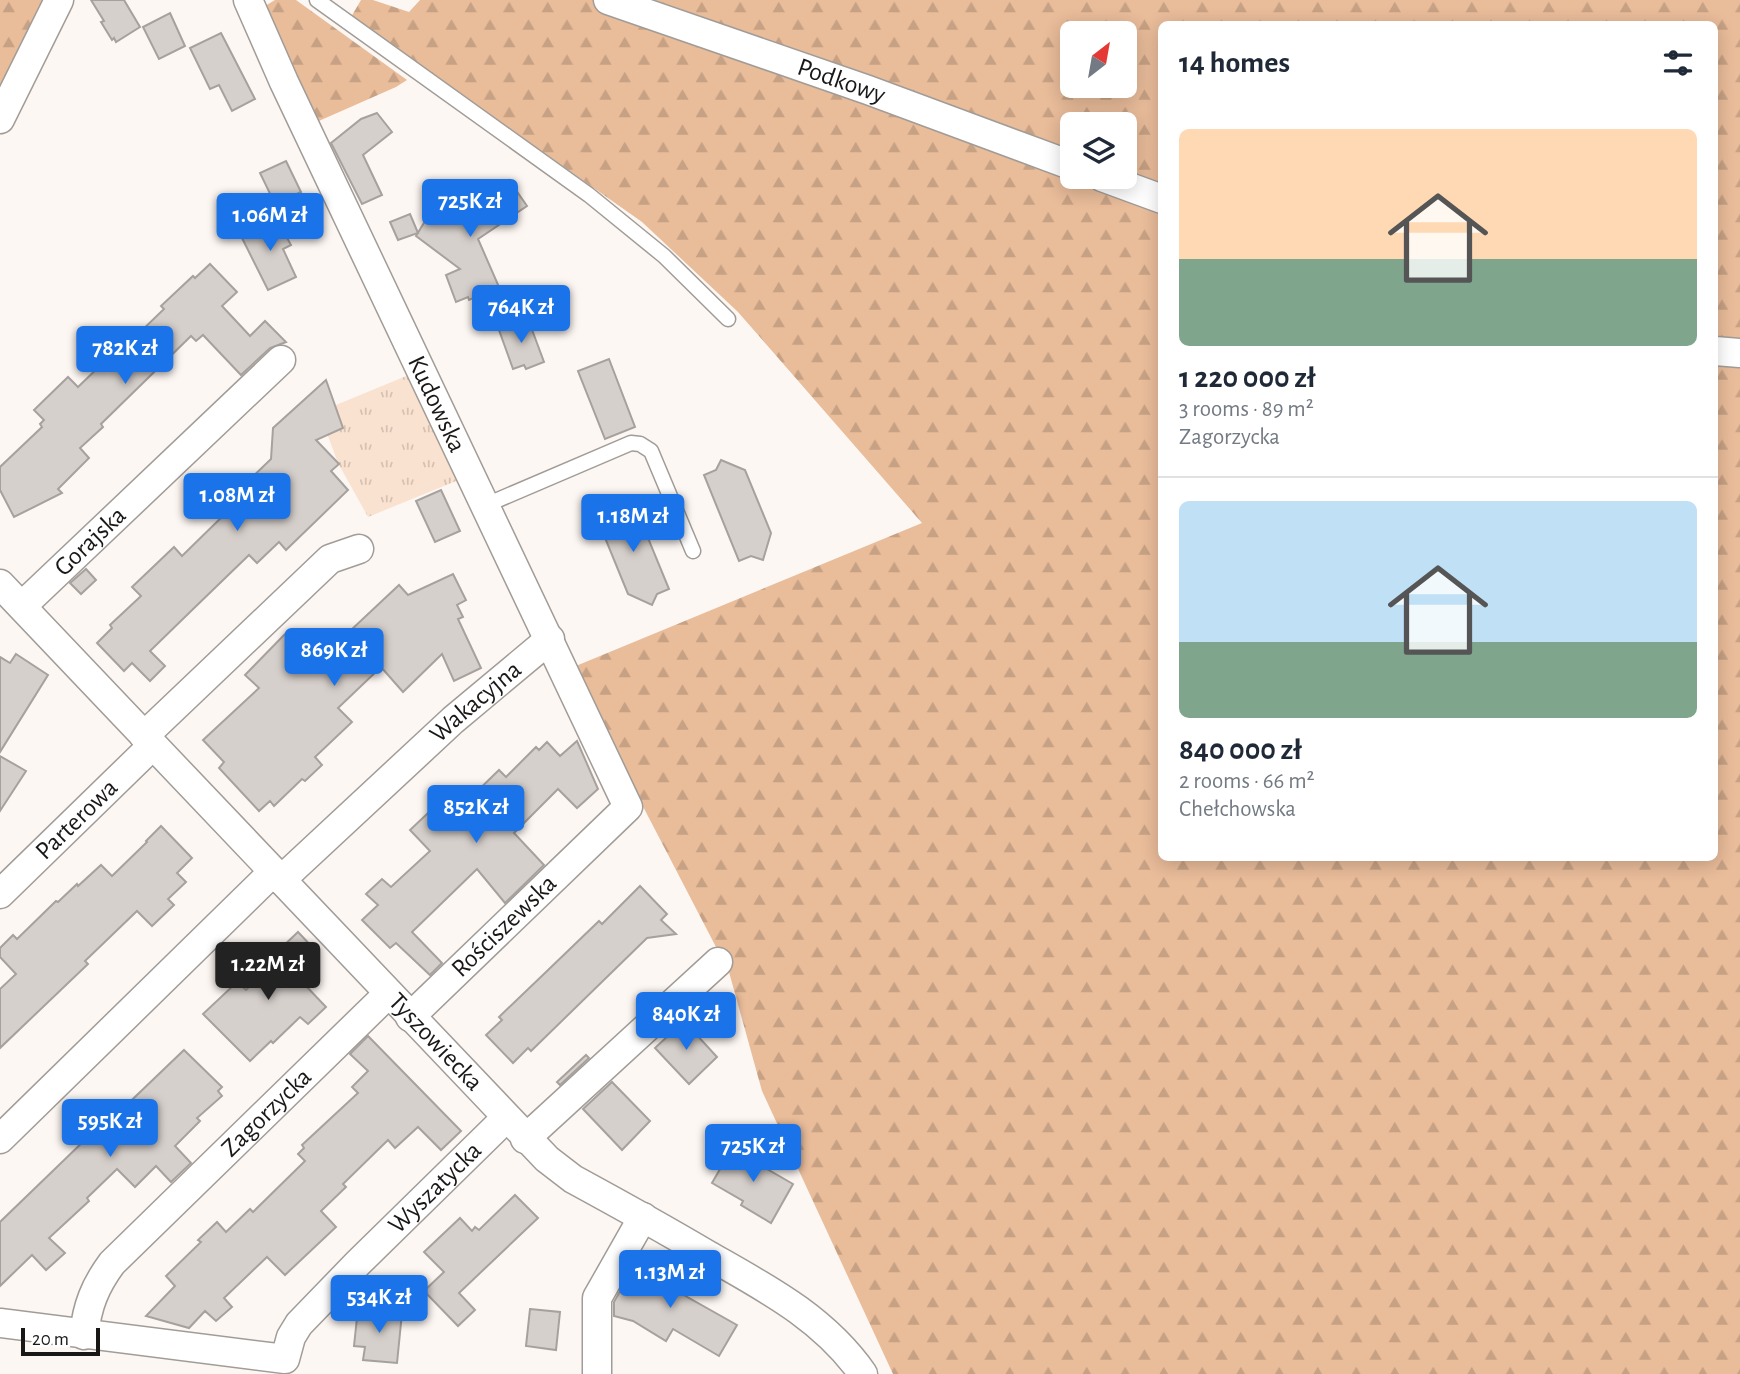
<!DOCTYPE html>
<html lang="en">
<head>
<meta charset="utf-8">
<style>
	:root { --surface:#fff; --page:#f6f6f7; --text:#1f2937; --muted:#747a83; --line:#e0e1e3; --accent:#1a73e8 }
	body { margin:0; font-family:"Alegreya Sans",sans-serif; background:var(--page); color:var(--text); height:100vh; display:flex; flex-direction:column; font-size:26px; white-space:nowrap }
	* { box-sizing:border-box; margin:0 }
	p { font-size:23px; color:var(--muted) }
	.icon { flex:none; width:38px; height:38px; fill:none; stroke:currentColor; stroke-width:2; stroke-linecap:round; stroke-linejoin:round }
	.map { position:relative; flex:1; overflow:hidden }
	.side { position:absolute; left:1158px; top:21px; width:560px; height:840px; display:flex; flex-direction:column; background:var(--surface); border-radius:10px; box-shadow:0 4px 18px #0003 }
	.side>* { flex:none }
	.needle { width:46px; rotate:31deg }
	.tools { position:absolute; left:1060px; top:21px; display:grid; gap:14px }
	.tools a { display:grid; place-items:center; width:77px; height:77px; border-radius:10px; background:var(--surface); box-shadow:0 4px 18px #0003; font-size:35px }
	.scale { position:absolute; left:21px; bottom:18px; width:79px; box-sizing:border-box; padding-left:7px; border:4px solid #1a1817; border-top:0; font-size:19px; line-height:24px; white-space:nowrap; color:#1a1817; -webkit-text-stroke:5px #fff; paint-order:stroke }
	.price { position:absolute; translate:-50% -60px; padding:0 16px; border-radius:7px; background:var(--accent); color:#fff; font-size:23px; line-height:46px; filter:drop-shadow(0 2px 4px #0008) }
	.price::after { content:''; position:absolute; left:50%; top:42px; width:21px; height:16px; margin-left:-10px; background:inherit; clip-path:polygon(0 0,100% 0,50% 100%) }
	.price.on { background:#222; color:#fff }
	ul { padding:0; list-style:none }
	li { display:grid; align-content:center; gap:14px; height:371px; padding:0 21px }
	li+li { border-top:2px solid var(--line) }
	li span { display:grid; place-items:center; height:217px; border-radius:10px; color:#555 }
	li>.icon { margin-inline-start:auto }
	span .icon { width:126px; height:126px; fill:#fffc; stroke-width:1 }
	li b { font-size:30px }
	h2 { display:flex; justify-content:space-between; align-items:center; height:84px; padding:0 21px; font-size:30px }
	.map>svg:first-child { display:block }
</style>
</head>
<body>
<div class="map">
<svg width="1740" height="1374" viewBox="0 0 1740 1374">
	<defs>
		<pattern id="grass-tufts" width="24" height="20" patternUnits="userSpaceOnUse" patternTransform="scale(1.75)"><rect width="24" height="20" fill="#fae2d0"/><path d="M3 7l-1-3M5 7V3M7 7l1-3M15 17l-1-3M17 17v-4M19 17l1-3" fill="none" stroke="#d6c1b2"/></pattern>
		<pattern id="forest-firs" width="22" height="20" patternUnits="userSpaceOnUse" patternTransform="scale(1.75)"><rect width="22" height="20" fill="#e9bc9a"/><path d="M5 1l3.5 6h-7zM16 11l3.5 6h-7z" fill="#c7a184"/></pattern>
	</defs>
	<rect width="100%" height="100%" fill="#fdf7f3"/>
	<!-- grass -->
	<path fill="url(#grass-tufts)" d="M411 374 461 479 368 517 338 463 319 412Z"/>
	<!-- forest -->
	<g fill="url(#forest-firs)" fill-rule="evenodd">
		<path d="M0 0H47L0 94Z"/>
		<path d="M275 0H296L407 80 396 87 312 124 260 9Z"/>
		<path d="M361 0H373L409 12 420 0H1740V1374H893L762 1091 729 972 571 668 922 523 738 312 642 222 351 17ZM1162 24H1715V858H1162ZM1073 33H1125V86H1073ZM1073 124H1125V177H1073Z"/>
	</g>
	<!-- building -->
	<g fill="#d6d0cc" stroke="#a7a19d" stroke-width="2">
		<path d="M91 0H124L140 27 116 42 114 38 112 40 101 22 104 21Z"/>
		<path d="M170 13 185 46 159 59 143 27Z"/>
		<path d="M221 33 255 99 232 111 219 85 210 89 190 48Z"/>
		<path d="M377 113 392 132 363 155 382 195 362 204 331 143 361 119Z"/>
		<path d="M286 161 301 192 275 204 260 173Z"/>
		<path d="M509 180 527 206 478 239 499 287 469 300 468 297 456 302 446 275 460 269 416 236 436 203 456 216Z"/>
		<path d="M410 214 418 233 398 240 390 222Z"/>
		<path d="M276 218 291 245 283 249 296 277 268 290 240 234Z"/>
		<path d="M210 264 237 292 222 306 250 336 265 321 286 342 270 348 241 375 203 335 196 341 191 336 101 424 103 427 80 448 89 458 58 489 62 493 14 517 0 490V467L42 427 40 424 44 420 34 410 68 377 78 387 132 335 134 338 164 309 161 306 193 276 195 278Z"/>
		<path d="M528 319 544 362 526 369 524 365 513 369 499 330Z"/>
		<path d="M609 359 635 427 605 439 578 371Z"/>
		<path d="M326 380 343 428 316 440 339 464 331 471 348 490 286 550 279 542 257 563 249 555 189 613 150 651 165 666 150 681 132 663 124 671 97 643 112 628 110 625 141 596 132 587 174 547 182 556 230 509 224 504 271 459 273 428Z"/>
		<path d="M721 460 745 470 771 533 763 560 751 556 739 561 704 475 716 470Z"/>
		<path d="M441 490 460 531 435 542 416 501Z"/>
		<path d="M634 504 669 589 657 594 652 605 628 594 601 528 611 505 622 508Z"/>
		<path d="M86 569 96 580 81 594 70 583Z"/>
		<path d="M453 574 466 600 457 605 463 617 458 619 481 668 454 681 442 654 403 692 381 667 338 708 352 722 315 757 322 765 305 781 302 779 274 806 270 801 259 811 219 768 224 762 203 740 259 688 245 675 288 631 321 665 354 633 351 630 399 585 408 595Z"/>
		<path d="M16 654 48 675 0 752V657L10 663Z"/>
		<path d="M577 741 598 789 577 808 558 789 514 833 544 865 505 903 477 869 412 932 442 963 430 975 396 943 390 948 362 920 378 905 366 894 382 879 391 887 430 851 410 830 445 797 452 804 459 798 464 804 499 770 506 777 536 747 539 750 547 742 560 756Z"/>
		<path d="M0 756 26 771 0 811Z"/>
		<path d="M161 826 192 858 177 873 186 882 168 899 174 905 152 926 137 911 85 961 88 964 0 1048V989L16 974 0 957V948L13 935 17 939 56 901 58 902 77 884 78 886 101 865 112 876 147 842 146 841Z"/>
		<path d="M640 886 667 914 661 920 676 934 647 938 531 1051 528 1048 513 1063 486 1035 502 1020 499 1017 546 972 599 921 602 924Z"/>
		<path d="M298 932 315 950 298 967 311 982 306 986 326 1007 308 1024 300 1017 273 1043 271 1041 250 1061 203 1014 237 982 246 990 284 953 280 949Z"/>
		<path d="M684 1021 717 1057 689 1084 655 1048Z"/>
		<path d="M368 1036 461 1131 441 1150 418 1127 395 1148 388 1140 343 1184 346 1187 321 1211 336 1227 285 1275 267 1257 224 1298 232 1307 216 1321 205 1311 189 1328 146 1316 175 1286 166 1276 201 1242 198 1240 217 1222 226 1232 250 1209 253 1212 305 1161 298 1154 304 1148 302 1145 358 1093 352 1087 368 1071 350 1054Z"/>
		<path d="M184 1050 222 1087 218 1091 222 1096 197 1118 200 1121 175 1146 191 1163 171 1182 156 1166 135 1187 117 1169 87 1198 89 1201 49 1238 65 1253 46 1270 32 1255 0 1286V1222L88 1137 71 1120 88 1104 100 1117 107 1110 114 1117Z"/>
		<path d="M586 1055 589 1058 560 1085 557 1082Z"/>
		<path d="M612 1082 650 1121 622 1150 583 1109Z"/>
		<path d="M734 1145 765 1162 762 1166 793 1184 771 1223 741 1205 743 1201 712 1183Z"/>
		<path d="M515 1195 538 1218 459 1293 475 1310 458 1326 424 1291 444 1272 424 1252 460 1218 472 1231 475 1227 479 1230Z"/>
		<path d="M637 1261 676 1281 674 1284 677 1286 675 1290 737 1325 719 1356 673 1329 666 1341 633 1321 614 1316V1302Z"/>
		<path d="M358 1308 402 1313 397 1363 363 1360 365 1347 354 1346Z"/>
		<path d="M530 1309 560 1312 556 1350 526 1346Z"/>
	</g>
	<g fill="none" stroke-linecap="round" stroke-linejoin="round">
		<defs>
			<g id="lane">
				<path d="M317 0 589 195 664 256 728 319"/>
				<path d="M486 505 631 443 640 444 651 451 693 551"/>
			</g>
			<g id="street">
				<path id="s1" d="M248 0 284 82 628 807 410 1017"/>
				<path id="s2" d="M608 0 868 90 1073 166"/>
				<path d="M0 119 59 0"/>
				<path d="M1102 177 1162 199"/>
				<path d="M1715 351 1740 353"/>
				<path id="s3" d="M0 584 547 1159 573 1179C619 1204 664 1229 708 1255 766 1288 824 1318 863 1374"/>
				<path id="s4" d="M22 606 281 360"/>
				<path d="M144 736 330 559 359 549"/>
				<path id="s5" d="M281 880 453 720 550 639"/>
				<path id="s6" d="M0 894 153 745"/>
				<path d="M0 1139 273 872"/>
				<path d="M525 1139 718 962"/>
				<path id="s7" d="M0 1323 285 1359 291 1337 299 1324 358 1263 506 1118"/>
				<path id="s8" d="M84 1335C87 1306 95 1286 112 1263L388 994"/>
				<path d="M597 1374V1298L643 1217"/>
			</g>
		</defs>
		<!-- lane casing -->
		<use href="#lane" stroke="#a19c97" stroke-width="17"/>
		<!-- street casing -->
		<use href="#street" stroke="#a19c97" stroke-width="31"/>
		<!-- lane -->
		<use href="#lane" stroke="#fff" stroke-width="14"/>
		<!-- street -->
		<use href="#street" stroke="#fff" stroke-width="28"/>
	</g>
	<g text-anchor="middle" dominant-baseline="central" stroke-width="5" stroke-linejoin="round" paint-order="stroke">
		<!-- street labels -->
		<g font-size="26" fill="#1a1817" stroke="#fff">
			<text stroke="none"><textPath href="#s2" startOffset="247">Podkowy</textPath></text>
			<text stroke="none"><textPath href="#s1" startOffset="446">Kudowska</textPath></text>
			<text stroke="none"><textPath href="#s4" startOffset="94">Gorajska</textPath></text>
			<text stroke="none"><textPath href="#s5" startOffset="264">Wakacyjna</textPath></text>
			<text stroke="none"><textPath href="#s6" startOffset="107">Parterowa</textPath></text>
			<text transform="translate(504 926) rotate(-44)">Rościszewska</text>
			<text stroke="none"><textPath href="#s3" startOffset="632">Tyszowiecka</textPath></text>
			<text stroke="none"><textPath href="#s8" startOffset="294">Zagorzycka</textPath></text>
			<text stroke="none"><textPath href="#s7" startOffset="518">Wyszatycka</textPath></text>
		</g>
	</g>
</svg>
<div class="tools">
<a><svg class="needle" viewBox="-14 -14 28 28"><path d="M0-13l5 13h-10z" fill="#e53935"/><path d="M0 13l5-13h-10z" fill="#747a83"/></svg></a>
<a><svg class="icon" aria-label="layers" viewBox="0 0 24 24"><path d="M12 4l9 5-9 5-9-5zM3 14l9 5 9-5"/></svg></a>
</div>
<div class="scale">20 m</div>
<b class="price" style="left:470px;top:239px">725K zł</b>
<b class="price" style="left:270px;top:253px">1.06M zł</b>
<b class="price" style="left:521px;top:345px">764K zł</b>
<b class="price" style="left:125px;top:386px">782K zł</b>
<b class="price" style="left:237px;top:533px">1.08M zł</b>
<b class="price" style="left:633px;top:554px">1.18M zł</b>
<b class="price" style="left:334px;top:688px">869K zł</b>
<b class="price" style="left:476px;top:845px">852K zł</b>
<b class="price on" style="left:268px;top:1002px">1.22M zł</b>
<b class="price" style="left:686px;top:1052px">840K zł</b>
<b class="price" style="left:110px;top:1159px">595K zł</b>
<b class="price" style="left:753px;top:1184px">725K zł</b>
<b class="price" style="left:670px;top:1310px">1.13M zł</b>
<b class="price" style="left:379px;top:1335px">534K zł</b>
<section class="side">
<h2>14 homes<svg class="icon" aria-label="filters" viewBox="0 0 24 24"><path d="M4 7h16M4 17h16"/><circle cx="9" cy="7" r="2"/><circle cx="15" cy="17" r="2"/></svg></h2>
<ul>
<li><span style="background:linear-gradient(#ffd9b3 60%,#7fa58c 0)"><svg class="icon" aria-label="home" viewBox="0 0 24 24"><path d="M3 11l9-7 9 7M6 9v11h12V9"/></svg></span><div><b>1 220 000 zł</b><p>3 rooms · 89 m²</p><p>Zagorzycka</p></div></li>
<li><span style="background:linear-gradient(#bfe0f5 65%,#7fa58c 0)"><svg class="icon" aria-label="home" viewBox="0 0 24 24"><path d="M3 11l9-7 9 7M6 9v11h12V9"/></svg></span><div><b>840 000 zł</b><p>2 rooms · 66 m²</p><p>Chełchowska</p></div></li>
</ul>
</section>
</div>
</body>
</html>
